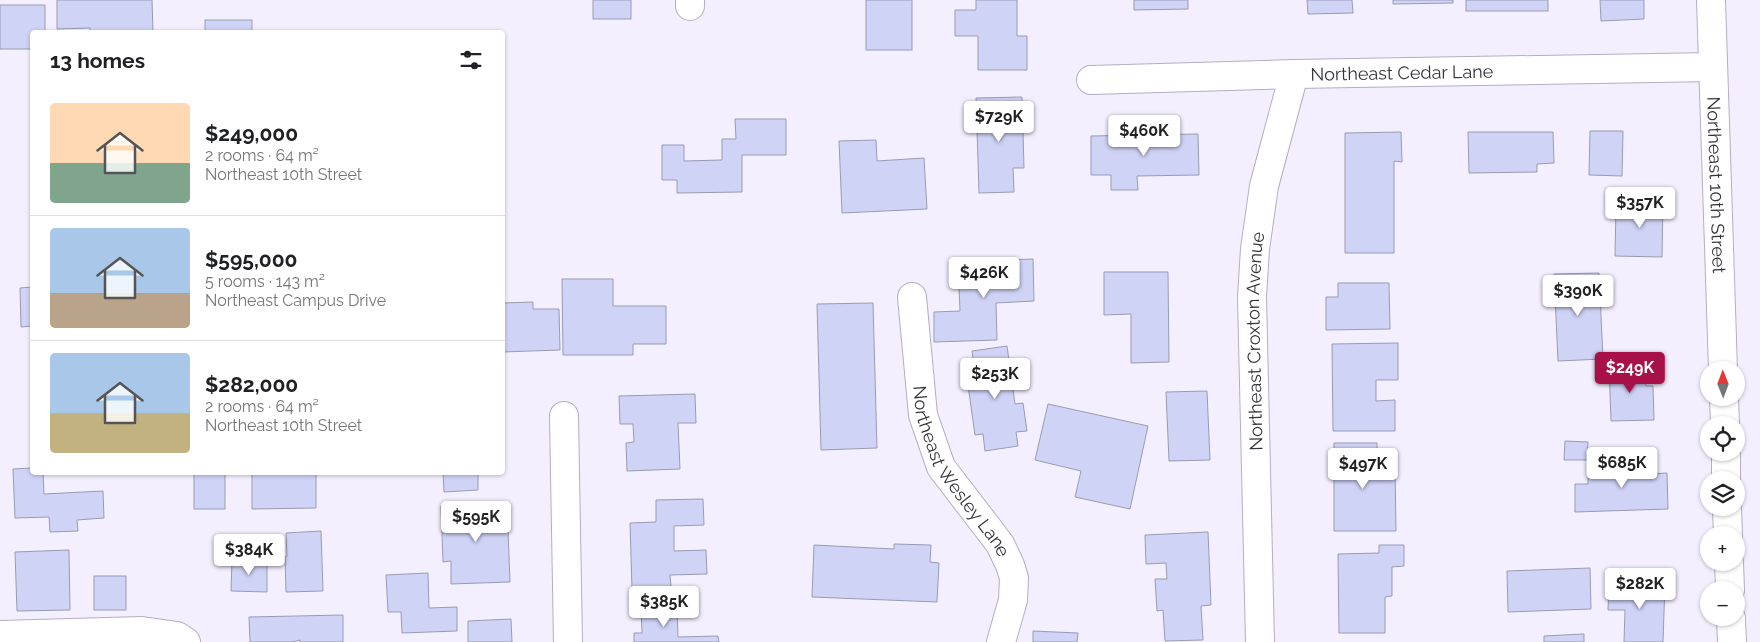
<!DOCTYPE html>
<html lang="en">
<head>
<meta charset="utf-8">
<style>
	:root { --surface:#fff; --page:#f2f2f2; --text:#202124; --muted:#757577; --line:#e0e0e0; --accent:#a71147 }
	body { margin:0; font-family:Raleway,sans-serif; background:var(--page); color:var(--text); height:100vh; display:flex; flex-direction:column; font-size:19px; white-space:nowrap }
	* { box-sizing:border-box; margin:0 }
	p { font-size:16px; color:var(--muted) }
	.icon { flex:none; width:28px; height:28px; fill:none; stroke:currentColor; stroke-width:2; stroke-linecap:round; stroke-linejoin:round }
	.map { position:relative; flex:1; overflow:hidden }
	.side { position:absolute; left:30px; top:30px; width:475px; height:445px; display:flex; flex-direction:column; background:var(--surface); border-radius:5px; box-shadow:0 1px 4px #0004 }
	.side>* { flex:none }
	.needle { width:32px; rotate:359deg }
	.controls { position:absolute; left:1700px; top:361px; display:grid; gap:10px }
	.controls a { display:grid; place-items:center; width:45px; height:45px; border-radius:50%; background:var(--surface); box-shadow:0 1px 4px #0004; font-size:25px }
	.price { position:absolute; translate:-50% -42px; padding:0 11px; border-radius:5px; background:#fff; color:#222; font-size:16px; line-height:32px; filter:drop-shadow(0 1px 2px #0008) }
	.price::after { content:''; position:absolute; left:50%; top:30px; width:15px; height:11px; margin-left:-8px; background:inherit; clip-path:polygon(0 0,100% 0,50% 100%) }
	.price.active { background:var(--accent); color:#fff }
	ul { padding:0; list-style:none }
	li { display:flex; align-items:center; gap:15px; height:125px; padding:0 20px }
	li+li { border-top:1px solid var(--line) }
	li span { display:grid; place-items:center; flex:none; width:140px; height:100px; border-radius:5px; color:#555 }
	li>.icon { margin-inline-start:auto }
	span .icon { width:60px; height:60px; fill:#fffc; stroke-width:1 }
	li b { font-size:21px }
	h2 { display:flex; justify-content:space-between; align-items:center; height:60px; padding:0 20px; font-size:21px }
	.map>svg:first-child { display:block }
</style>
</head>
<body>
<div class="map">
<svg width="1760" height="642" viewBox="0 0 1760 642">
	<rect width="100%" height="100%" fill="#f4effe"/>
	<!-- building -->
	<g fill="#cfd3f6" stroke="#999bb3">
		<path d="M57 0H152L153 32H90V28L57 29Z"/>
		<rect x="593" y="0" width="38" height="19"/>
		<rect x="866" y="0" width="46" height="50"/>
		<path d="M976 0H1017V36H1027V70H978V36H955V10H976Z"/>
		<path d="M1134 0H1188V9L1134 10Z"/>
		<path d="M1307 0H1352L1353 13 1308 14Z"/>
		<path d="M1393 0H1453V3L1393 4Z"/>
		<rect x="1466" y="0" width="82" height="11"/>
		<path d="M1600 0H1644V19L1601 21Z"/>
		<path d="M0 5H45V32H32V49H0Z"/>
		<rect x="205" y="20" width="47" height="12"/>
		<path d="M1022 97 1024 168H1013L1014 192 979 193 976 98Z"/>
		<path d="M735 119H786V155H742V192L677 193V180H662V145H684V161L722 160V139H736Z"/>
		<path d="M1590 131H1623L1622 176 1589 175Z"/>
		<path d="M1401 132 1402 162 1394 161V253H1345V133Z"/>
		<path d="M1468 132H1553L1554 163 1537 164V172L1469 173Z"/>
		<path d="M1198 134 1199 175 1137 176 1138 190H1111V175H1091V136Z"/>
		<path d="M876 140 877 161 924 158 927 209 842 213 839 141Z"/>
		<path d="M1638 197 1663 198 1662 257 1615 256 1616 206H1637Z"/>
		<path d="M1033 259 1034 301 996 303 997 340 934 342V312L960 311 958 262Z"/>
		<path d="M1104 272H1168L1169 362 1131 363V314L1104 315Z"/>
		<path d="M1599 273 1603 359 1558 361 1554 274Z"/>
		<path d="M562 279H613V306H666V344H633V355H563Z"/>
		<path d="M1338 283H1389L1390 329 1326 330V297H1338Z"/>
		<path d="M32 287V326L21 327 20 288Z"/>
		<path d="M533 302V309H559L560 350 502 352V303Z"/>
		<path d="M873 303 877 448 821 450 817 304Z"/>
		<path d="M1398 343V380H1376V401L1395 400V431H1333L1332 344Z"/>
		<path d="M1007 346 1015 404 1023 403 1027 431 1016 432 1018 446 985 451 983 434 975 435 967 378 976 377 972 351Z"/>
		<path d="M1645 364 1646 386H1653L1654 420 1611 421 1609 365Z"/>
		<path d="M1207 391 1210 460 1169 461 1166 392Z"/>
		<path d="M695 394 696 423H678L680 469 627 471 626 443 634 442 633 424H620L619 396Z"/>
		<path d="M1048 404 1148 426 1130 509 1075 497 1081 471 1035 460Z"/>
		<path d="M1565 441 1588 442 1587 460H1564Z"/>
		<path d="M1334 443H1377V467H1395L1396 531H1334Z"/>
		<path d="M1649 464V474L1667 473 1668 509 1575 512V484H1588V466Z"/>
		<path d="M32 468V472H43L44 494 103 491 104 518 77 520 78 531 50 532 49 517 15 518 13 469Z"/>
		<path d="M252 472H316V508L252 509Z"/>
		<path d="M443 472H491L478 473V490L444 492Z"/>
		<rect x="194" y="473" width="31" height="36"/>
		<path d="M703 499 704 525 674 526V551L706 550 707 574 670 575 671 587 632 589 630 523 656 522V500Z"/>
		<path d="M507 504 510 582 451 584V561L443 562 441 506Z"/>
		<path d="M321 531 323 591 286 592 285 557 287 556 286 533Z"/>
		<path d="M1208 532 1211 605 1201 606 1203 640 1165 641 1163 610 1157 611 1155 579H1167L1166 563 1146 564 1145 535Z"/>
		<path d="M894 544 931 545 930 562 939 563 937 602 812 597 814 545 894 549Z"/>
		<path d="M1379 545H1404V566L1392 567V596L1385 597V633H1339L1338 554 1379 553Z"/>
		<path d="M69 550 70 610 17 611 15 552Z"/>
		<path d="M232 560H267V592L231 591Z"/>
		<path d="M1590 568 1591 609 1508 612 1507 571Z"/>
		<path d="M428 573 429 608 457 607V631L402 633 401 612H388L386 575Z"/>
		<rect x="94" y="576" width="32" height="34"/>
		<path d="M1609 582 1665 583 1663 642H1624L1625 610H1608Z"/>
		<path d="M677 607 678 637 718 636 719 642H634V633H642L641 609Z"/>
		<path d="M343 615V642H300V640L292 642H250L249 617Z"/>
		<path d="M511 619 512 642H468V621Z"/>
		<path d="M1033 631 1078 633 1077 642H1033Z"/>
		<path d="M1584 634V642H1544V636Z"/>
	</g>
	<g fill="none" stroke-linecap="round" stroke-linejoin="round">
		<defs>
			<g id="minor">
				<path d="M690 0V6"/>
				<path id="s1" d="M1711 0 1723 370"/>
				<path id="s2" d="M1091 80 1294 74 1713 67"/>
				<path id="s3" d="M912 297 923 415 941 467 1000 544 1010 565 1014 578 1013 600 1001 642"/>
				<path d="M1724 398 1725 425"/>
				<path d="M564 416 568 642"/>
				<path d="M1726 452V480"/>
				<path d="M1727 508 1728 535"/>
				<path d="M1729 562 1730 590"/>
				<path d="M1731 618 1732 642"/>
				<path d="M0 635 142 631 177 636 186 642"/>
				<path id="s4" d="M1260 642 1252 297 1255 249 1264 186 1294 74"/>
			</g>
		</defs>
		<!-- minor casing -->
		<use href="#minor" stroke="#b4adc4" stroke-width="30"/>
		<!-- minor -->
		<use href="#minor" stroke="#fff" stroke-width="28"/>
	</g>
	<g text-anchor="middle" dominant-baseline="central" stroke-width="5" stroke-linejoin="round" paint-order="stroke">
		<!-- street labels -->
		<g font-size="18" fill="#35323c" stroke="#fff">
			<text stroke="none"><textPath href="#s2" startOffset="311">Northeast Cedar Lane</textPath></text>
			<text stroke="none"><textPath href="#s1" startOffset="185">Northeast 10th Street</textPath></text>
			<text stroke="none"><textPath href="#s4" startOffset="301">Northeast Croxton Avenue</textPath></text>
			<text stroke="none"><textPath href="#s3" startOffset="186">Northeast Wesley Lane</textPath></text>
		</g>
	</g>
</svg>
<div class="controls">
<a><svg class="needle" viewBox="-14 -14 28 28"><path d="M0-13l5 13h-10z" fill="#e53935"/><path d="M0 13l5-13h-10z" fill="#757577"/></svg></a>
<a><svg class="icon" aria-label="locate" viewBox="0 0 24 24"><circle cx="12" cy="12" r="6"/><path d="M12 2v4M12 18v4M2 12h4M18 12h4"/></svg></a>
<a><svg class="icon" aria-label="layers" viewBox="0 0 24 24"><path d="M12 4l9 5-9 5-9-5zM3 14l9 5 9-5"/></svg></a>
<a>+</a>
<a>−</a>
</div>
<b class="price" style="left:999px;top:143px">$729K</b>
<b class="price" style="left:1144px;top:157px">$460K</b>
<b class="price" style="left:1640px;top:229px">$357K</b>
<b class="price" style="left:984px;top:299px">$426K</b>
<b class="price" style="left:1578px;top:317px">$390K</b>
<b class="price active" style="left:1630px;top:394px">$249K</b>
<b class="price" style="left:995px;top:400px">$253K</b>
<b class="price" style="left:1622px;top:489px">$685K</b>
<b class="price" style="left:1363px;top:490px">$497K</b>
<b class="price" style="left:476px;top:543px">$595K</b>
<b class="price" style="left:249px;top:576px">$384K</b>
<b class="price" style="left:1640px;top:610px">$282K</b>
<b class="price" style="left:664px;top:628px">$385K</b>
<section class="side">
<h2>13 homes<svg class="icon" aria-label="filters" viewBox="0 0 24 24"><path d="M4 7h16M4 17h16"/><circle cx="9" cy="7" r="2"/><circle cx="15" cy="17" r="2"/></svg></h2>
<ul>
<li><span style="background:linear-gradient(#ffd9b3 60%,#7fa58c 0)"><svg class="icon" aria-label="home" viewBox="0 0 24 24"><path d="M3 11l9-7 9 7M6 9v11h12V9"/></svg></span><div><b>$249,000</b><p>2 rooms · 64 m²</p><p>Northeast 10th Street</p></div></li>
<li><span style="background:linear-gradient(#a9c7e8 65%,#b9a48a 0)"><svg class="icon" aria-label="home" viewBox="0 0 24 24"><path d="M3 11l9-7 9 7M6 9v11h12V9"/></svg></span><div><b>$595,000</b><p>5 rooms · 143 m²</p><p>Northeast Campus Drive</p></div></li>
<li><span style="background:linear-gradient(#a9c7e8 60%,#c2b280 0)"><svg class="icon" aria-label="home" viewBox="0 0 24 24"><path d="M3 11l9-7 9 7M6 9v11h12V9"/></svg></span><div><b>$282,000</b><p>2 rooms · 64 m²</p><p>Northeast 10th Street</p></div></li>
</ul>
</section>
</div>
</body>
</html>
